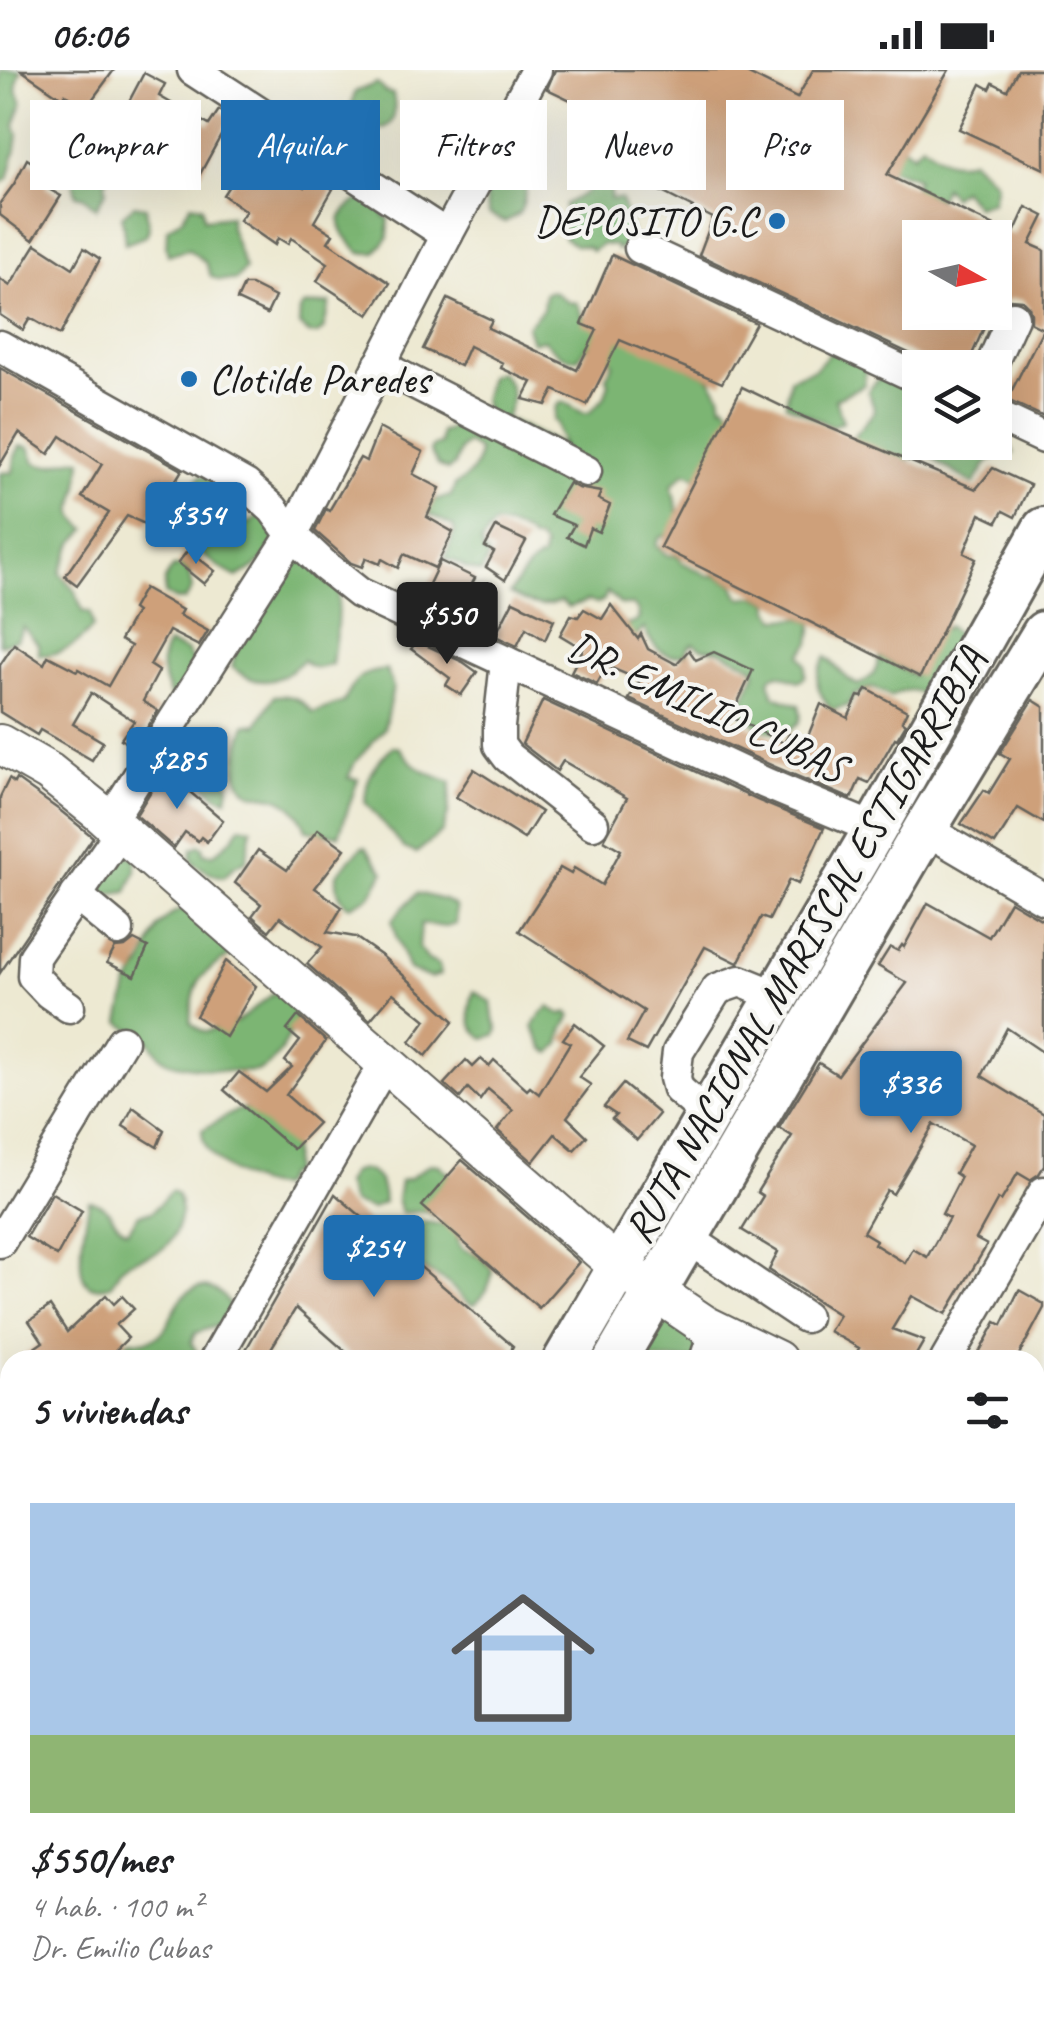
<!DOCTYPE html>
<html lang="es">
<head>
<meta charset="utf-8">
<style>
	:root { --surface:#fff; --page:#f6f6f6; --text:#202124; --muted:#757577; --line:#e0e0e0; --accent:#1f6fb2 }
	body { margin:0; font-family:Caveat,sans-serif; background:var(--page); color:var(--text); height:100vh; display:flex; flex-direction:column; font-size:38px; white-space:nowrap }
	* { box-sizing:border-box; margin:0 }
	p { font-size:32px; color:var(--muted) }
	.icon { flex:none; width:55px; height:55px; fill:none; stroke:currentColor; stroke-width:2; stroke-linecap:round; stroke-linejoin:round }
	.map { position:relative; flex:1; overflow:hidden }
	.drawer { position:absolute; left:0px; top:1280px; width:1045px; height:670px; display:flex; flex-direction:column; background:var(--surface); border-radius:30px 30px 0 0; box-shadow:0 10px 40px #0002 }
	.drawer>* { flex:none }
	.guide { position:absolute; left:30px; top:30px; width:985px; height:90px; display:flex; gap:20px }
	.needle { width:65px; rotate:98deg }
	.fabs { position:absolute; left:902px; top:150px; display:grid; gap:20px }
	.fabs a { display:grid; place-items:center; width:110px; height:110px; border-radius:0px; background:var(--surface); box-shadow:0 10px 40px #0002; font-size:50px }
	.price { position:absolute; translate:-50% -85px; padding:0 22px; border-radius:10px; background:var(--accent); color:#fff; font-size:32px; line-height:65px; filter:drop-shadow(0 2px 5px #0008) }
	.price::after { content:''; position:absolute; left:50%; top:60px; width:30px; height:22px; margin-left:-15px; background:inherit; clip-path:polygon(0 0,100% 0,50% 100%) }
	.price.current { background:#222; color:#fff }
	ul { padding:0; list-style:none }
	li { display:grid; align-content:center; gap:20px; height:530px; padding:0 30px }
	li+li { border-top:2px solid var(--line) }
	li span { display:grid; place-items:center; height:310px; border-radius:0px; color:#555 }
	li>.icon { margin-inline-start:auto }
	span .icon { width:180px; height:180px; fill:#fffc; stroke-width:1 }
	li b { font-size:42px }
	h2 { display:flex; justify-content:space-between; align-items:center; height:120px; padding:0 30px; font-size:42px }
	.tag { padding:0 35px; border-radius:0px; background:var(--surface); box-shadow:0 10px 40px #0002; font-size:35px; line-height:90px }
	.tag.current { background:var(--accent); color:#fff }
	.status { display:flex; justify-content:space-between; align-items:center; height:70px; padding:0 50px; background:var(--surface); direction:ltr }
	.status svg { height:28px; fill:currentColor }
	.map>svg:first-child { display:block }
</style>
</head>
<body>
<div class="status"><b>06:06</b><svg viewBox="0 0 49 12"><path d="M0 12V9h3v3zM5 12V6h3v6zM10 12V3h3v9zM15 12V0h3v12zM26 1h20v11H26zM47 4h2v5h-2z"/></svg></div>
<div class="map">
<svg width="1044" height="1950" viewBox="0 0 1044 1950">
	<rect width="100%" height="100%" fill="#f6f6f2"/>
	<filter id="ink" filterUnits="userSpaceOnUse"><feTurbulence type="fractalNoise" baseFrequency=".01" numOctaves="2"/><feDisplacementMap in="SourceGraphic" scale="20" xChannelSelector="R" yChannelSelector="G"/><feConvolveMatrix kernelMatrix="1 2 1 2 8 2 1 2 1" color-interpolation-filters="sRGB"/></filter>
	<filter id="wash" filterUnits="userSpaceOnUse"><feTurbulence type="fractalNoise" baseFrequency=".0048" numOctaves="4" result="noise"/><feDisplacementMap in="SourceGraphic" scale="40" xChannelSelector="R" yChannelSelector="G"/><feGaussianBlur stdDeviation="2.25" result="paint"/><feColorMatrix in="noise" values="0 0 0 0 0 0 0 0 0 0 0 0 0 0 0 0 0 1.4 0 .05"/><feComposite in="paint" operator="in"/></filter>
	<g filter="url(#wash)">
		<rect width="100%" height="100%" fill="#ede9d2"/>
		<!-- forest -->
		<g fill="#7cb573" stroke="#4c6848" stroke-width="2.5">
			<path d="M0 0H21L16 17 22 33 15 55 18 64 16 79 8 109 0 114Z"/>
			<path d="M377 13 385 22 393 24C400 56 384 68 355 51L351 37 355 22Z"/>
			<path d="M65 37 75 39 84 47 85 66 81 73 66 77 48 71C49 59 57 55 57 43Z"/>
			<path d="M305 39 333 52 345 61 343 77 322 92 318 104 304 96 296 81 306 57Z"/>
			<path d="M526 56 528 61C528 77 529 132 519 143 515 147 509 149 505 152L489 144C479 112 499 75 526 56Z"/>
			<path d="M900 74 913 84 922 74C940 89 949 96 972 90L996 113 992 132 976 136 962 119 952 127 944 117 939 129 913 120 917 108 882 96Z"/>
			<path d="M91 80 107 85 117 95 115 101 105 111 106 121 96 138 84 127 76 125C72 107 69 85 91 80Z"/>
			<path d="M613 93 610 129H621L631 161V175L617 180 616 176 602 174 592 181 588 177 575 175 564 168 565 134 587 122C590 106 598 99 613 93Z"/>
			<path d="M363 127 379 134 385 147 389 148 388 168 375 183H360C337 158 329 148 363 127Z"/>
			<path d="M191 134 202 136 204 149 230 146V157L245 199 236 210H219L211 206 205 192 188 179 168 185 166 176 168 158 182 148Z"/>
			<path d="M134 135 146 137 149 158 146 166 125 174 122 146Z"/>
			<path d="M553 221 568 232 577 233 584 248 591 252 709 307 720 324 722 335 725 334 730 340 731 348 700 409 686 402 673 414 672 420 675 426 680 454 670 464 659 468 656 476 667 485 677 486 682 492 709 506 715 505 733 514 740 528 757 526 770 532V539L777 549 802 548 813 553 810 573 800 585 806 595 805 607 798 611 779 604 772 606 769 611 774 626 799 635C801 645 803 650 794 657 778 670 757 657 744 645L743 630 756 602 753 597 719 580 702 578 693 573 687 578 686 583C665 592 652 576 644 558L633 570 624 556 636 552 639 548 638 541 633 535H621L607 522 604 530 597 534 588 531 568 537 561 531C539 539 530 535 509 524 519 510 526 496 542 487L544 477 538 470 531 469C523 458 506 456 494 454L481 473 484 483H488V488L481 503 466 498 454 491 445 489 455 461 453 456 428 444 434 430 451 426 455 415C468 409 480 395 478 380L467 373 460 379 454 396 447 400 438 395 430 381 433 376 440 374 441 362 448 360 459 349 486 337 483 331 489 306 499 302C514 313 515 333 505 348L564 376 559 364 557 352 554 351 556 337 561 332C572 333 577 344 589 343L604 328 609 313 606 307 613 294C609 285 597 275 587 276L578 288C563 290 554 280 544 270L532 272 527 256 543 239 545 223Z"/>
			<path d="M330 233 323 260 316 265 309 263 299 255 300 241 303 236Z"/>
			<path d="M839 273 867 283 864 315 835 329 843 351 832 356 786 334 790 308 815 299Z"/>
			<path d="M901 304 916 325 920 324V372H995V352L1014 383 989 390 974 414 940 394 924 379 886 405 842 380 875 341 868 321 882 305Z"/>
			<path d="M20 376 29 377 35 392C53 401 64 386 82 390 81 398 80 407 79 415 75 435 66 444 87 459L72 475 60 503 75 521 83 542H90L93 557C79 574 61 586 39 585V575L23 557 17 569 0 575V403L13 402 15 386Z"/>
			<path d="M200 406 236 410C241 425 235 438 230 452L239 455 252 452 257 446 269 447 278 469C266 487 257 500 237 507 221 500 194 480 185 466L192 434 191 419Z"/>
			<path d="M291 476 340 503 337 555 332 594C320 599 312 600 303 590 279 613 259 620 232 597L236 579Z"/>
			<path d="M173 497H184L189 504 192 519 185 530H176L165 524V510Z"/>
			<path d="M948 556 960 567 927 627C913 619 906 617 891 627L872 617 854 625 847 636 832 640C816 622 812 608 826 587 838 597 844 609 858 615 872 608 877 602 879 586L914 606 936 560H943Z"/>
			<path d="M168 574 186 581 196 595 177 639C167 618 153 596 168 574Z"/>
			<path d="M386 600 393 617 384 659 355 692 348 708 358 709 339 765 306 760C301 745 290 731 274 727 266 725 256 726 249 722 227 709 240 673 246 654L257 655 274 626C293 624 301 629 313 643L344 632C356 608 358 603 386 600Z"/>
			<path d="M213 664 222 666 227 675 225 691 229 715 227 729C217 727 213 722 205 715 188 701 172 688 184 665Z"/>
			<path d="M393 676 400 678C415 700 426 703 451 712L448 744 442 762 416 783 404 778 365 732C366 706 374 695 393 676Z"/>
			<path d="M240 756 252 758 246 791 235 796 224 807C218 807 197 797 193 792 190 788 192 783 192 779L200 775 203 777 204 784H214L232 769Z"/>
			<path d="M362 777H366L384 802 370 826 350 836C338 830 336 817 337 804Z"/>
			<path d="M105 779 136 788V801L127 822 105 825 90 816Z"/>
			<path d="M417 823 444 830 455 836 456 854 446 857 421 854 419 878 428 890 439 895 440 905 430 908 409 900 396 867 392 850Z"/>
			<path d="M185 838 236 882C198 905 195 907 190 952L200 960 206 962 237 952 274 923 287 926 297 935C299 950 292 959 286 972 280 983 272 996 260 1000 248 1005 179 997 167 991 157 987 155 975 146 968 138 961 127 960 120 952L128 916 143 894 158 857 173 843Z"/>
			<path d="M474 921 491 932 493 947 498 960 495 965 484 968C466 958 468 938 474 921Z"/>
			<path d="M549 937 561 945 568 943 571 946 563 960 560 974 551 983 544 979 533 957 541 944Z"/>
			<path d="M250 1038 293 1068 292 1102 286 1105 280 1117C253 1118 201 1091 202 1060L238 1040Z"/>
			<path d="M430 1094 439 1095 451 1105 454 1144 434 1147 426 1141 401 1143 397 1129 400 1111 410 1108Z"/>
			<path d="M360 1099C379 1102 383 1115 384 1132L371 1139 352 1133 345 1114 351 1103Z"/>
			<path d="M171 1121 177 1124C186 1145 175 1176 153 1184 143 1188 131 1189 123 1196 117 1201 116 1210 110 1215 62 1232 87 1153 89 1131 113 1133 110 1154 128 1161L139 1144 152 1142Z"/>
			<path d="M419 1151 444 1155 456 1161C460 1188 467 1176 481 1188 485 1191 488 1196 492 1200 492 1212 484 1229 473 1235 461 1231 458 1221 447 1213 423 1195 410 1203 405 1165L408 1158Z"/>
			<path d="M198 1217C213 1216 226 1224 230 1238L220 1255 195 1263 191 1273 198 1284 199 1290H124L126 1274 131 1270C180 1277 162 1230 198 1217Z"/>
			<path d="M677 1246 745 1290H625L647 1249Z"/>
			<path d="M0 1721 10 1729V1895L0 1892Z"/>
			<path d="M389 1940H475L487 1950H399L392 1949Z"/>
		</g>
		<g id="blocks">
			<!-- building -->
			<g fill="#cea07a" fill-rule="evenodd">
				<path d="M21 0H114L86 38 65 24 62 28Z"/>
				<path d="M555 0H740L797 28 813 0H949L887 105 1013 165 1026 137 1044 146 1030 174 1044 180V347L1007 330 1043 259 1031 253V244L1029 237 1022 230 1010 229 998 236 995 234V168H920V242H991L966 298H935L928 292 699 185 713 148 648 115 668 76 547 19Z"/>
				<path d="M1018 0H1044V99L959 59 981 14 990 19 993 13 1007 20Z"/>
				<path d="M144 3 165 14 159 26 209 55 219 40 231 47 200 104 136 68 123 87 106 75Z"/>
				<path d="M251 82 305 117 311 106 333 119 314 152 333 164 328 172 390 213 369 245 317 211 328 193 291 168 288 174 278 168 275 175 239 150 246 141 223 125Z"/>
				<path d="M27 89 52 105 45 117 61 126 33 170 0 145V133L14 114Z"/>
				<path d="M36 174 73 198 84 178 100 189 60 265 30 248 23 260 0 245V209L10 216Z"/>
				<path d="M612 185 756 253 722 313 620 270 587 335 554 320 546 335 523 329 532 312 501 298 503 293 469 276 460 296 423 279 448 229 492 250 488 258 577 300 597 260 582 254Z"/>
				<path d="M244 215H251L275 227 267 244 237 230Z"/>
				<path d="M0 298 182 400 174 413 187 422 176 436 161 425 147 455 127 446 77 515 65 506 109 443 82 427 102 394 61 366 49 384 19 363 0 395Z"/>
				<path d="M742 317 804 347 976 419 993 398 1030 415 1015 447 1003 441 997 452 980 444 964 483 976 489 920 607 660 477Z"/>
				<path d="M379 358 423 382 413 404 440 418 427 447 453 462 435 498 404 484 398 498 382 489 380 494 366 488 362 497 351 493 315 461 326 439 329 441 360 388 366 391Z"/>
				<path d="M569 413 578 418 601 422 598 429 610 435 599 462 590 458 584 475 567 467 574 455 550 445Z"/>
				<path d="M496 457 526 471 505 510 486 497 494 482 485 477Z"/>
				<path d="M188 480 215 501 204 514 178 493Z"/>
				<path d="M440 491 475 508 455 546 421 531Z"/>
				<path d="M144 518 182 540 179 545 208 561 199 576 169 561 150 595 159 601 143 631 158 641 134 678 121 669 134 651 91 623 73 654 103 672 92 690 40 660 37 665 0 642V595L14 574 44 594 48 586 77 601 78 599 108 616 131 576 120 570 136 542 132 539Z"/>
				<path d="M513 531 554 550 545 570 526 558 517 576 495 566Z"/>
				<path d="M611 535 638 569 641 564 648 579 676 594 689 580 696 590 714 582 753 600 731 647 784 673 789 664 806 671 821 634 848 648 858 626 862 627 867 619 907 641 902 651 906 654 897 669 895 668 869 713 860 709 851 729 773 696 629 629 640 610 607 596 597 614 571 602 583 579 560 565 571 545 578 547 584 539 602 549Z"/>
				<path d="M417 571 463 592 477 602 461 625 446 615 450 608 411 579Z"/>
				<path d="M543 630 757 730 824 758 798 814 789 810 769 850 761 847 738 893 705 877 646 981 627 972 644 941 519 861 560 798 571 804 574 798 602 815 621 780 604 770 627 728 563 691 557 701 522 674Z"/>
				<path d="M1033 630 1044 637V753L1018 738 995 774 961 754 984 720 989 723 1010 689 1000 683Z"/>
				<path d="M474 699 541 742 524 769 456 727Z"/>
				<path d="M164 700 223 750 207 772 201 767 198 771 185 762 174 778 136 745Z"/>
				<path d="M9 709 14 713 16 709 62 742 93 767 0 903V727Z"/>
				<path d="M318 759 345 779 315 818 342 837 327 862 355 867 382 886 454 951 426 986 410 972 426 950 393 923 370 950 307 894 322 877 280 847 269 861 252 846 261 834 235 813 258 780 287 800Z"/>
				<path d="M1010 831 1044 851V983L1007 958 982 1006 1044 1044V1096L1039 1104 1030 1110 1018 1103 1001 1131 998 1129 976 1169 987 1175 946 1244 912 1226 892 1259 924 1271 913 1290H853L859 1278 829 1261 839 1245 769 1200 778 1182 742 1160 763 1126 757 1122 792 1066 779 1058 819 993 838 1005 907 913 878 896 890 877 898 881 902 875 904 877 928 833 989 867ZM934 1054 971 1075 955 1103 961 1107 942 1144 949 1148 927 1187 913 1179 905 1193 874 1174 876 1170 863 1162 887 1120 893 1124Z"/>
				<path d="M134 870 148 877 135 906 107 893 115 878 125 877Z"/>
				<path d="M226 891 256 916 226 967 196 946Z"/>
				<path d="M298 946 326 971 286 1025 318 1053 293 1079 224 1020 239 1002 266 1022 292 997 285 991 300 971 287 960Z"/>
				<path d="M575 953 604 976 579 1007 591 1015 567 1047 587 1066 574 1080 555 1064 533 1092 497 1060 513 1040 488 1019 480 1030 468 1018 460 1028 444 1014 466 990 473 997 481 989 489 996 494 990 527 1020 530 1017 539 1024 570 973 563 969Z"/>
				<path d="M623 1014 659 1044 637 1070 612 1049 616 1045 604 1037Z"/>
				<path d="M133 1037 164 1060 157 1077 123 1056Z"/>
				<path d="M462 1090 579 1192 539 1238 422 1136Z"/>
				<path d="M52 1123 82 1141 57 1186 26 1167Z"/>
				<path d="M335 1124 513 1276 506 1290H355L296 1238 264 1290H240Z"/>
				<path d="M1019 1220 1044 1234V1238L1016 1290H975L996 1252 1002 1255Z"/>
				<path d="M106 1225 114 1234 122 1226 134 1239 116 1255 128 1268 106 1290H17L43 1272 29 1251 50 1236 67 1262Z"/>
			</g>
		</g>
	</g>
	<g filter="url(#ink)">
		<use href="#blocks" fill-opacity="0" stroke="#65645c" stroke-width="2.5"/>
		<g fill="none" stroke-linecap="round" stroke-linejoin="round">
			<defs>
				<g id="minor">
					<path d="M193 0 447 165"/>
					<path d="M640 178 920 309"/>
					<path d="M0 276 246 415 273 439 292 465 325 496 359 523 765 713 875 759"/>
					<path d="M379 295 586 401"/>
					<path d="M990 298 1013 247"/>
					<path d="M995 345 1044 368"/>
					<path d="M506 592 499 656V675L508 687 593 754"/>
					<path d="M110 751 292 465 447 165 536 0"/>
					<path d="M925 759 1044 829"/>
					<path d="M76 825 118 860"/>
					<path d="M69 937 49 923 33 906 34 887 121 761"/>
					<path d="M708 1045 678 1019 675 1008 678 982 717 919 740 911 777 926"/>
					<path d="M687 1168 805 1247"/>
					<path d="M0 1172 122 971"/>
					<path d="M215 1290 385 993"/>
					<path d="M705 1290 715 1260"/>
					<path d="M946 1290 1044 1122"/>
					<path d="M0 1596 10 1605"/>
					<path d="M1035 1701 1044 1705"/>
					<path d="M508 1940 526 1950"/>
					<path d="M1014 1940 1031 1950"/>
					<path d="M547 1950 553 1940"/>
				</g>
				<g id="major">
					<path d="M0 674 49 702 99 742 619 1197 705 1255 777 1290"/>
					<path d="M1035 1408 1044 1412"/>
				</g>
				<g id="highway">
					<path d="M565 1290 875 759 1044 459"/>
					<path d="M615 1290 925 759 1044 563"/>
					<path d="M178 1950 185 1940"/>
					<path d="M228 1950 234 1940"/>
				</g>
			</defs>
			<!-- minor casing -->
			<use href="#minor" stroke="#65645c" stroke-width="35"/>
			<!-- major casing -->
			<use href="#major" stroke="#65645c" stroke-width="42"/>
			<!-- highway casing -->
			<use href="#highway" stroke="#65645c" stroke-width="48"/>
			<!-- minor -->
			<use href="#minor" stroke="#fff" stroke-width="30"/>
			<!-- major -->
			<use href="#major" stroke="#fff" stroke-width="38"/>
			<!-- highway -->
			<use href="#highway" stroke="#fff" stroke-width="42"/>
		</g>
	</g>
	<!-- markers -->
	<g fill="#1f6fb2" stroke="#f6f6f2" stroke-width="4">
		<circle cx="777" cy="151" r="10"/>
		<circle cx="189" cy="309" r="10"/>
	</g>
	<g text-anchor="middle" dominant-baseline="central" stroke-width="8" stroke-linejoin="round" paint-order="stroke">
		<!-- poi labels -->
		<g font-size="42" fill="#1c1c1c" stroke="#f6f6f2" text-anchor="end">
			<text x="757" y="151">DEPOSITO G.C</text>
			<text x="209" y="309" text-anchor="start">Clotilde Paredes</text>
		</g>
		<!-- street labels -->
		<g font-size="42" fill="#1c1c1c" stroke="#f6f6f2">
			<text transform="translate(707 637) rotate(25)">DR. EMILIO CUBAS</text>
			<text transform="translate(805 875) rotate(-60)">RUTA NACIONAL MARISCAL ESTIGARRIBIA</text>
		</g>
	</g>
</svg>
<div class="fabs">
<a><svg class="needle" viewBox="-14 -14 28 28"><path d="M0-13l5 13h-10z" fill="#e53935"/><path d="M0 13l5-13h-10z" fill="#757577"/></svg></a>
<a><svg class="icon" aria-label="layers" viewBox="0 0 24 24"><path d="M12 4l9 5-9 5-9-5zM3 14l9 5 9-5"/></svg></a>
</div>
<b class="price" style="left:196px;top:497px">$354</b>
<b class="price current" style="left:447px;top:597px">$550</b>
<b class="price" style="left:177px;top:742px">$285</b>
<b class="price" style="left:911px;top:1066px">$336</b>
<b class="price" style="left:374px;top:1230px">$254</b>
<div class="guide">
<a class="tag">Comprar</a>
<a class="tag current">Alquilar</a>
<a class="tag">Filtros</a>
<a class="tag">Nuevo</a>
<a class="tag">Piso</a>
</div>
<section class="drawer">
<h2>5 viviendas<svg class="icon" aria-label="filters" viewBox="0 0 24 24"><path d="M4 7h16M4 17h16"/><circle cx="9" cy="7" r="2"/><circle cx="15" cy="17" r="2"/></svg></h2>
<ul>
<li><span style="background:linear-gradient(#a9c7e8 75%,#8fb573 0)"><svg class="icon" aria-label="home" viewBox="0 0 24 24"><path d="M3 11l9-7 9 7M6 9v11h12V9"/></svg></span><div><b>$550/mes</b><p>4 hab. · 100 m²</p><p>Dr. Emilio Cubas</p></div></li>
</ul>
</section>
</div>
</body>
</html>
